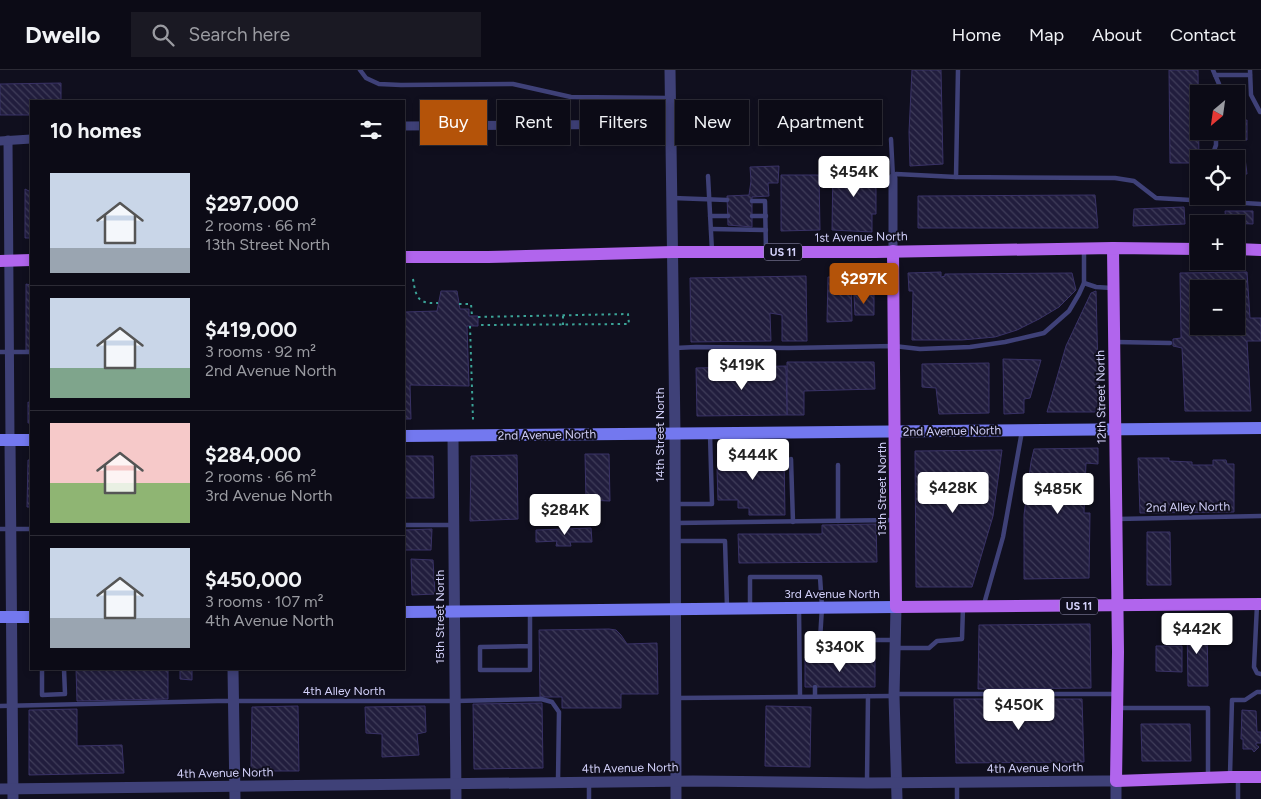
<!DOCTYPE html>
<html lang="en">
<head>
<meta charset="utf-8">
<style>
	:root { --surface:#0c0b16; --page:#1a1923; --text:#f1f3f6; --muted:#9a9ba1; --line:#2c2b35; --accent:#b45309 }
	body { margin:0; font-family:Figtree,sans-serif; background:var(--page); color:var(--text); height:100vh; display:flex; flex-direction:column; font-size:19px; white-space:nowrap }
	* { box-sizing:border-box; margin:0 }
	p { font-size:16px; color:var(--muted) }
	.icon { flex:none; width:28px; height:28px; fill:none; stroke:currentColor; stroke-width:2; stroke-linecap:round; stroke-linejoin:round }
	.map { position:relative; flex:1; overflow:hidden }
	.panel { position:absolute; left:30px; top:30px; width:375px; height:570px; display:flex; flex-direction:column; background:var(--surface); border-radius:0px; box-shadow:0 2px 8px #0003,0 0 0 1px var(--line) }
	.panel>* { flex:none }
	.hud { position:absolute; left:420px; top:30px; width:475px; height:45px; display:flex; gap:10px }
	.needle { width:32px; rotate:209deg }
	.fabs { position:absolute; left:1190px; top:15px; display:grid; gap:10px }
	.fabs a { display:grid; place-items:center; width:55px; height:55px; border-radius:0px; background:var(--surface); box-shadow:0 2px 8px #0003,0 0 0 1px var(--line); font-size:25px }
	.price { position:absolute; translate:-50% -42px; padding:0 11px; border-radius:5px; background:#fff; color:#222; font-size:16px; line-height:32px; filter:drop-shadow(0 1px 2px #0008) }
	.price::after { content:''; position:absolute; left:50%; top:30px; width:15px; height:11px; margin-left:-8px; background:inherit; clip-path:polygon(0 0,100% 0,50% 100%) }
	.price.selected { background:var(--accent); color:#fff }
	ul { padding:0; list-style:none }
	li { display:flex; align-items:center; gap:15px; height:125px; padding:0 20px }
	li+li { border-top:1px solid var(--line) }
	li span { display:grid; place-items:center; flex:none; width:140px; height:100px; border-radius:0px; color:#555 }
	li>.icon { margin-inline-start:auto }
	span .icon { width:60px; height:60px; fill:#fffc; stroke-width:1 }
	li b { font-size:21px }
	h2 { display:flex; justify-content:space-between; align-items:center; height:60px; padding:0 20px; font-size:21px }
	.pill { padding:0 18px; border-radius:0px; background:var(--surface); box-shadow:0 2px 8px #0003,0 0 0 1px var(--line); font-size:18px; line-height:45px }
	.pill.selected { background:var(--accent); color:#fff }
	header { display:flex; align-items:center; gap:30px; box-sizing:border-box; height:70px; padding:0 25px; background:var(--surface); border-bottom:1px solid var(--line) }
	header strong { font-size:24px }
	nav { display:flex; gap:28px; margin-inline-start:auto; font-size:18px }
	.search { width:350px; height:45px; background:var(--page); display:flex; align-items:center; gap:12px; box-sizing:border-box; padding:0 18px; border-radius:0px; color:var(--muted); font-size:19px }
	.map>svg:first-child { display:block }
</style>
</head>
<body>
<header>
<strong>Dwello</strong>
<div class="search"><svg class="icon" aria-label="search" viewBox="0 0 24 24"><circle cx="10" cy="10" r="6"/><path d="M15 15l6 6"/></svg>Search here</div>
<nav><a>Home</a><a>Map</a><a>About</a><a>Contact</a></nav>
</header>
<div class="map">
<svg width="1261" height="729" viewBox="0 0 1261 729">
	<defs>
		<pattern id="building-back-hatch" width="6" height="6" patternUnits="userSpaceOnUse" patternTransform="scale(1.25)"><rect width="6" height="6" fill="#211d3d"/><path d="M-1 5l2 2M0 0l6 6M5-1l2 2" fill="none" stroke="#403d5a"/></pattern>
	</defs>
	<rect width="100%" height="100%" fill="#100f1e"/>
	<!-- building -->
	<g fill="url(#building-back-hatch)" stroke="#393266" fill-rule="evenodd">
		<path d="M912 0H941L943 94 910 96 909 62Z"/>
		<path d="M1169 0H1198L1199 93H1170Z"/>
		<path d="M61 13V31H31V45H0V14Z"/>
		<path d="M1247 50V70H1236V51Z"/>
		<path d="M1224 80H1244L1247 104H1236V89H1224Z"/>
		<path d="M833 95 876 96V144H872V162L832 160Z"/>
		<path d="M779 96 778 113H768L769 126 752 127V157L728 155 727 126 749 125 751 111 750 97Z"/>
		<path d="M781 105H819L820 160 781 161Z"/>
		<path d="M25 119 31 122V168H25Z"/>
		<path d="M1095 125 1098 158H918V126Z"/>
		<path d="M1184 137 1185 154 1133 156 1134 139Z"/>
		<path d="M1225 141H1253V154L1226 153Z"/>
		<path d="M941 202V207L945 206V204L1072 203 1076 220 1059 237 1039 249 1017 260 995 267 962 270H912L913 221H909L908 203Z"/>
		<path d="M1247 202 1250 248H1261V271H1247L1251 341H1185L1182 278 1173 276V269L1181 268 1180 203ZM1199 219H1236V256H1199Z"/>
		<path d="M806 206 807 271H782V245L770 243 771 271 691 272 690 208Z"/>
		<path d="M828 207H851L852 251 827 252Z"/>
		<path d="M26 214 31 215V280H26Z"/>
		<path d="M441 221H457L460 239H469V246H478V256H467L469 316 410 315 411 349H404V242L437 241Z"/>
		<path d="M1096 221 1099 342H1047L1066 276 1091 223Z"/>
		<path d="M854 225H874V245H855Z"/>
		<path d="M1003 289 1041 290 1030 328 1024 329V343L1004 344Z"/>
		<path d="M787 292H874L875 319 804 321V345H787Z"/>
		<path d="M989 293V343L939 344 936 318 922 317V294Z"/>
		<path d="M786 296 787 345 697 346 696 298Z"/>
		<path d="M28 332 31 333V353H28Z"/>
		<path d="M1098 378V394L1086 393 1084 443H1090L1089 508 1024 509V445L1031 392 1034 379Z"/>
		<path d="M1002 380 993 446 972 517H916L915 381Z"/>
		<path d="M784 382 785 445H749V438H738V430H718L717 399H719L718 383Z"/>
		<path d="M585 384H609L610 431 586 430Z"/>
		<path d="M517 385 518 449 470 451 471 386Z"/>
		<path d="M404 386H433L434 428H404Z"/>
		<path d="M1138 388H1169V391L1192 392V395H1213V390H1226L1227 394H1234V442L1140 443Z"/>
		<path d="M28 390H31V437H27Z"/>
		<path d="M876 454 877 492 739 493 738 464H822V455Z"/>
		<path d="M591 458 592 472H570L571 476H556L557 471 536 472V460Z"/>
		<path d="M432 459 431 480H404V460Z"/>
		<path d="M1147 462H1170L1171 515H1147Z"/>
		<path d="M411 489 433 490 435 524 412 525Z"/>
		<path d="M1090 554 1091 618 978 619 979 555Z"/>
		<path d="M1187 555H1207L1208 616H1188Z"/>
		<path d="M609 559 616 560 621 565 627 574 657 573 658 624H621V638H562V627H540L539 560Z"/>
		<path d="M1156 576H1182V602L1156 601Z"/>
		<path d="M805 589 875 590V617H805Z"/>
		<path d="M76 599H168V629L77 631Z"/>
		<path d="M180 599H192V610L180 609Z"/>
		<path d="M954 629H1082L1084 692 956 693Z"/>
		<path d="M542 633 543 698 474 699 473 634Z"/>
		<path d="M298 636 299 701H251L252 637Z"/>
		<path d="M425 636 426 662 417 664 419 685 382 687V664L366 663 365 637Z"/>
		<path d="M766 636 811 637 810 697 765 696Z"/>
		<path d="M77 639V676L122 675 124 703 29 705V640Z"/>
		<path d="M1242 640 1256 641 1257 662H1261V673H1256V675L1259 677 1254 682 1252 679H1243V669H1241Z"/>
		<path d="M1141 654H1190L1191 691H1142Z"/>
	</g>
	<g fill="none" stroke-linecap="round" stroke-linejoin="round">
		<!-- path -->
		<g stroke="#3ba397" stroke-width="2" stroke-dasharray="2.5 4" stroke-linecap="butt">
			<path d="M413 209C416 228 418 234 438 233"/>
			<path d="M459 234H471L472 246"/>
			<path d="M478 247 628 244 629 254 478 255"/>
			<path d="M563 255V246"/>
			<path d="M470 256 473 350"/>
		</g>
		<!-- service -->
		<g stroke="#3f4178" stroke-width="4.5">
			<path d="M360 0 366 8 379 14 401 15 513 14 571 27 669 28"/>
			<path d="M1213 0 1219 14 1218 24"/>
			<path d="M1250 0 1251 25 1260 42H1261"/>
			<path d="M1215 5H1250"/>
			<path d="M673 53 703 50"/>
			<path d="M891 69 893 108"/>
			<path d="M1211 89 1216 75V61"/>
			<path d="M708 106 712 181"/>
			<path d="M956 107 958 0"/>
			<path d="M893 108 896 104 956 107 1115 108 1134 111 1156 128 1261 134"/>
			<path d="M673 128 727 130"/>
			<path d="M752 131H765L766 182"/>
			<path d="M710 146H728"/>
			<path d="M752 146H766"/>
			<path d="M711 159 766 160"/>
			<path d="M1084 213 1096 217 1112 218"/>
			<path d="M1116 272 1170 273"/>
			<path d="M675 278 696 277 789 278 894 276 920 279 970 277 1005 272 1044 263 1069 241 1079 224 1084 213V179"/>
			<path d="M0 282H31"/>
			<path d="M791 389 793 452"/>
			<path d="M838 395V451"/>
			<path d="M676 434H712L710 364"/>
			<path d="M1117 449 1261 446"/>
			<path d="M677 453 894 450"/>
			<path d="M404 455H452"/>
			<path d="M0 459H31"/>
			<path d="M676 471H725L727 537"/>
			<path d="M984 534 1003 467 1022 361"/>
			<path d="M1257 535 1254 597 1257 603 1261 604"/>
			<path d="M750 537V507H820L822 537 820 570"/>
			<path d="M799 540 800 626"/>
			<path d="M530 542V600H480V577L530 576"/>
			<path d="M897 578H929L937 571 962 569 963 537"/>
			<path d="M813 589 812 578 820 570H894"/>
			<path d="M42 599V625L65 624 64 599"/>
			<path d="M896 624H1116"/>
			<path d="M815 626V617"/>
			<path d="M676 628 893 626"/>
			<path d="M0 636 217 631H455L541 629 552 632 559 642 558 711"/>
			<path d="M1119 638H1208V706"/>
			<path d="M1230 705 1232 630H1245L1257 622H1261"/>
			<path d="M867 711 868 626"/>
			<path d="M957 713V729"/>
			<path d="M589 729V713"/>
			<path d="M1238 729V708"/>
		</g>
		<!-- minor -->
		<g stroke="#3f4178" stroke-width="9">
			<path d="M404 56 671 54"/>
			<path d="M8 70 10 370"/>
			<path d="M0 71 31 69"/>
			<path d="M893 108V181"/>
		</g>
		<!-- tertiary -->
		<g stroke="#3f4178" stroke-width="11">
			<path d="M670 0 675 363 676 729"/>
			<path d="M453 366 456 729"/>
			<path d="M10 370 13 729"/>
			<path d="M896 537 894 626 897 729"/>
			<path d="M233 599 235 729"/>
			<path d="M0 719 693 711 867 713 1103 711H1116V729"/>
		</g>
		<!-- secondary -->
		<g stroke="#7378ef" stroke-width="12">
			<path d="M404 366 1261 358"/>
			<path d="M0 370H31"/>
			<path d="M404 542 896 537"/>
			<path d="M0 547H31"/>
		</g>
		<!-- primary -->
		<g stroke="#b165ed" stroke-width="12">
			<path d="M1113 178 1118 582 1116 711 1230 707H1261"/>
			<path d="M1236 179 1261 180"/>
			<path d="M893 181 896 537 1261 534"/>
			<path d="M404 187H488L672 182H876L1113 178 1199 179"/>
			<path d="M0 191 31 190"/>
		</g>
	</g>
	<g text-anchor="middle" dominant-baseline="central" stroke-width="4" stroke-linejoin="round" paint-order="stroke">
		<!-- shield labels -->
		<g fill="#100f1e" stroke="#9897b8" stroke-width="1">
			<rect x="764" y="173.5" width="38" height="17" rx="4"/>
			<rect x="1060" y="527.5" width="38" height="17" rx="4"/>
		</g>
		<g font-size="11" font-weight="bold" fill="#d3d1fa">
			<text x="783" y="182">US 11</text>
			<text x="1079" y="536">US 11</text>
		</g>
		<!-- street labels -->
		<g font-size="12" fill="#d3d1fa" stroke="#100f1e">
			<text transform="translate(861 167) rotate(-1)">1st Avenue North</text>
			<text transform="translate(1101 327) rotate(-91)">12th Street North</text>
			<text transform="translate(952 361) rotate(-1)">2nd Avenue North</text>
			<text transform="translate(547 365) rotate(-1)">2nd Avenue North</text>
			<text transform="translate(660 365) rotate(-90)">14th Street North</text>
			<text transform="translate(882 419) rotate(-90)">13th Street North</text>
			<text transform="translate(1188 437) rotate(-1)">2nd Alley North</text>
			<text x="832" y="524">3rd Avenue North</text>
			<text transform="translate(440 547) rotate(-90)">15th Street North</text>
			<text x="344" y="621">4th Alley North</text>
			<text transform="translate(630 698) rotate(-1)">4th Avenue North</text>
			<text transform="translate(1035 698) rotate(-1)">4th Avenue North</text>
			<text transform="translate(225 703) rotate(-1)">4th Avenue North</text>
		</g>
	</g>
</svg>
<div class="fabs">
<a><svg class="needle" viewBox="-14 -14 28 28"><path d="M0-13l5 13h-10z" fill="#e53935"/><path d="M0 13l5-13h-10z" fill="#9a9ba1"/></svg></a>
<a><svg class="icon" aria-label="locate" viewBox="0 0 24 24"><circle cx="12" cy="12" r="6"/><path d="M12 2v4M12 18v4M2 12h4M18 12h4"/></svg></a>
<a>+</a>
<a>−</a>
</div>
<b class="price" style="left:854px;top:128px">$454K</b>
<b class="price selected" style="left:864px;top:235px">$297K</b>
<b class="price" style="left:742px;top:321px">$419K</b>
<b class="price" style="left:753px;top:411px">$444K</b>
<b class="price" style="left:953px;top:444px">$428K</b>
<b class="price" style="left:1058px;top:445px">$485K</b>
<b class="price" style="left:565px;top:466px">$284K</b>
<b class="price" style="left:1197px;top:585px">$442K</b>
<b class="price" style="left:840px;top:603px">$340K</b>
<b class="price" style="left:1019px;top:661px">$450K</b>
<div class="hud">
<a class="pill selected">Buy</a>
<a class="pill">Rent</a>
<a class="pill">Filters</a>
<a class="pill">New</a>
<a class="pill">Apartment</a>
</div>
<section class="panel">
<h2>10 homes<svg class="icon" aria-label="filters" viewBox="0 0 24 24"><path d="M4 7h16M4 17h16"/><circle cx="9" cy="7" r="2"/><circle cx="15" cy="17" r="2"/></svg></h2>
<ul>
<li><span style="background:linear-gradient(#c9d6e8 75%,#9aa5b1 0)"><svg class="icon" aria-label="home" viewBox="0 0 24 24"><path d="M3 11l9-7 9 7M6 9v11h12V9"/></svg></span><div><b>$297,000</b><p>2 rooms · 66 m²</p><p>13th Street North</p></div></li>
<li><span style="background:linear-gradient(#c9d6e8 70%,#7fa58c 0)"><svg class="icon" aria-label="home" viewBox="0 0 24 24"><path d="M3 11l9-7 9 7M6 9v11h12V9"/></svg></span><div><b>$419,000</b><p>3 rooms · 92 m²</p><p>2nd Avenue North</p></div></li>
<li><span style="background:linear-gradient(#f6c9c9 60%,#8fb573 0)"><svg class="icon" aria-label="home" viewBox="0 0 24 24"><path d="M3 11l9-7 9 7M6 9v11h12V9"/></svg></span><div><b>$284,000</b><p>2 rooms · 66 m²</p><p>3rd Avenue North</p></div></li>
<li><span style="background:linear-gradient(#c9d6e8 70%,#9aa5b1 0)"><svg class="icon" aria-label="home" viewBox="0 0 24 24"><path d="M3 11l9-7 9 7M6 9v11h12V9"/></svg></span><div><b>$450,000</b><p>3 rooms · 107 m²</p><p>4th Avenue North</p></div></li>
</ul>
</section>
</div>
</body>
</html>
